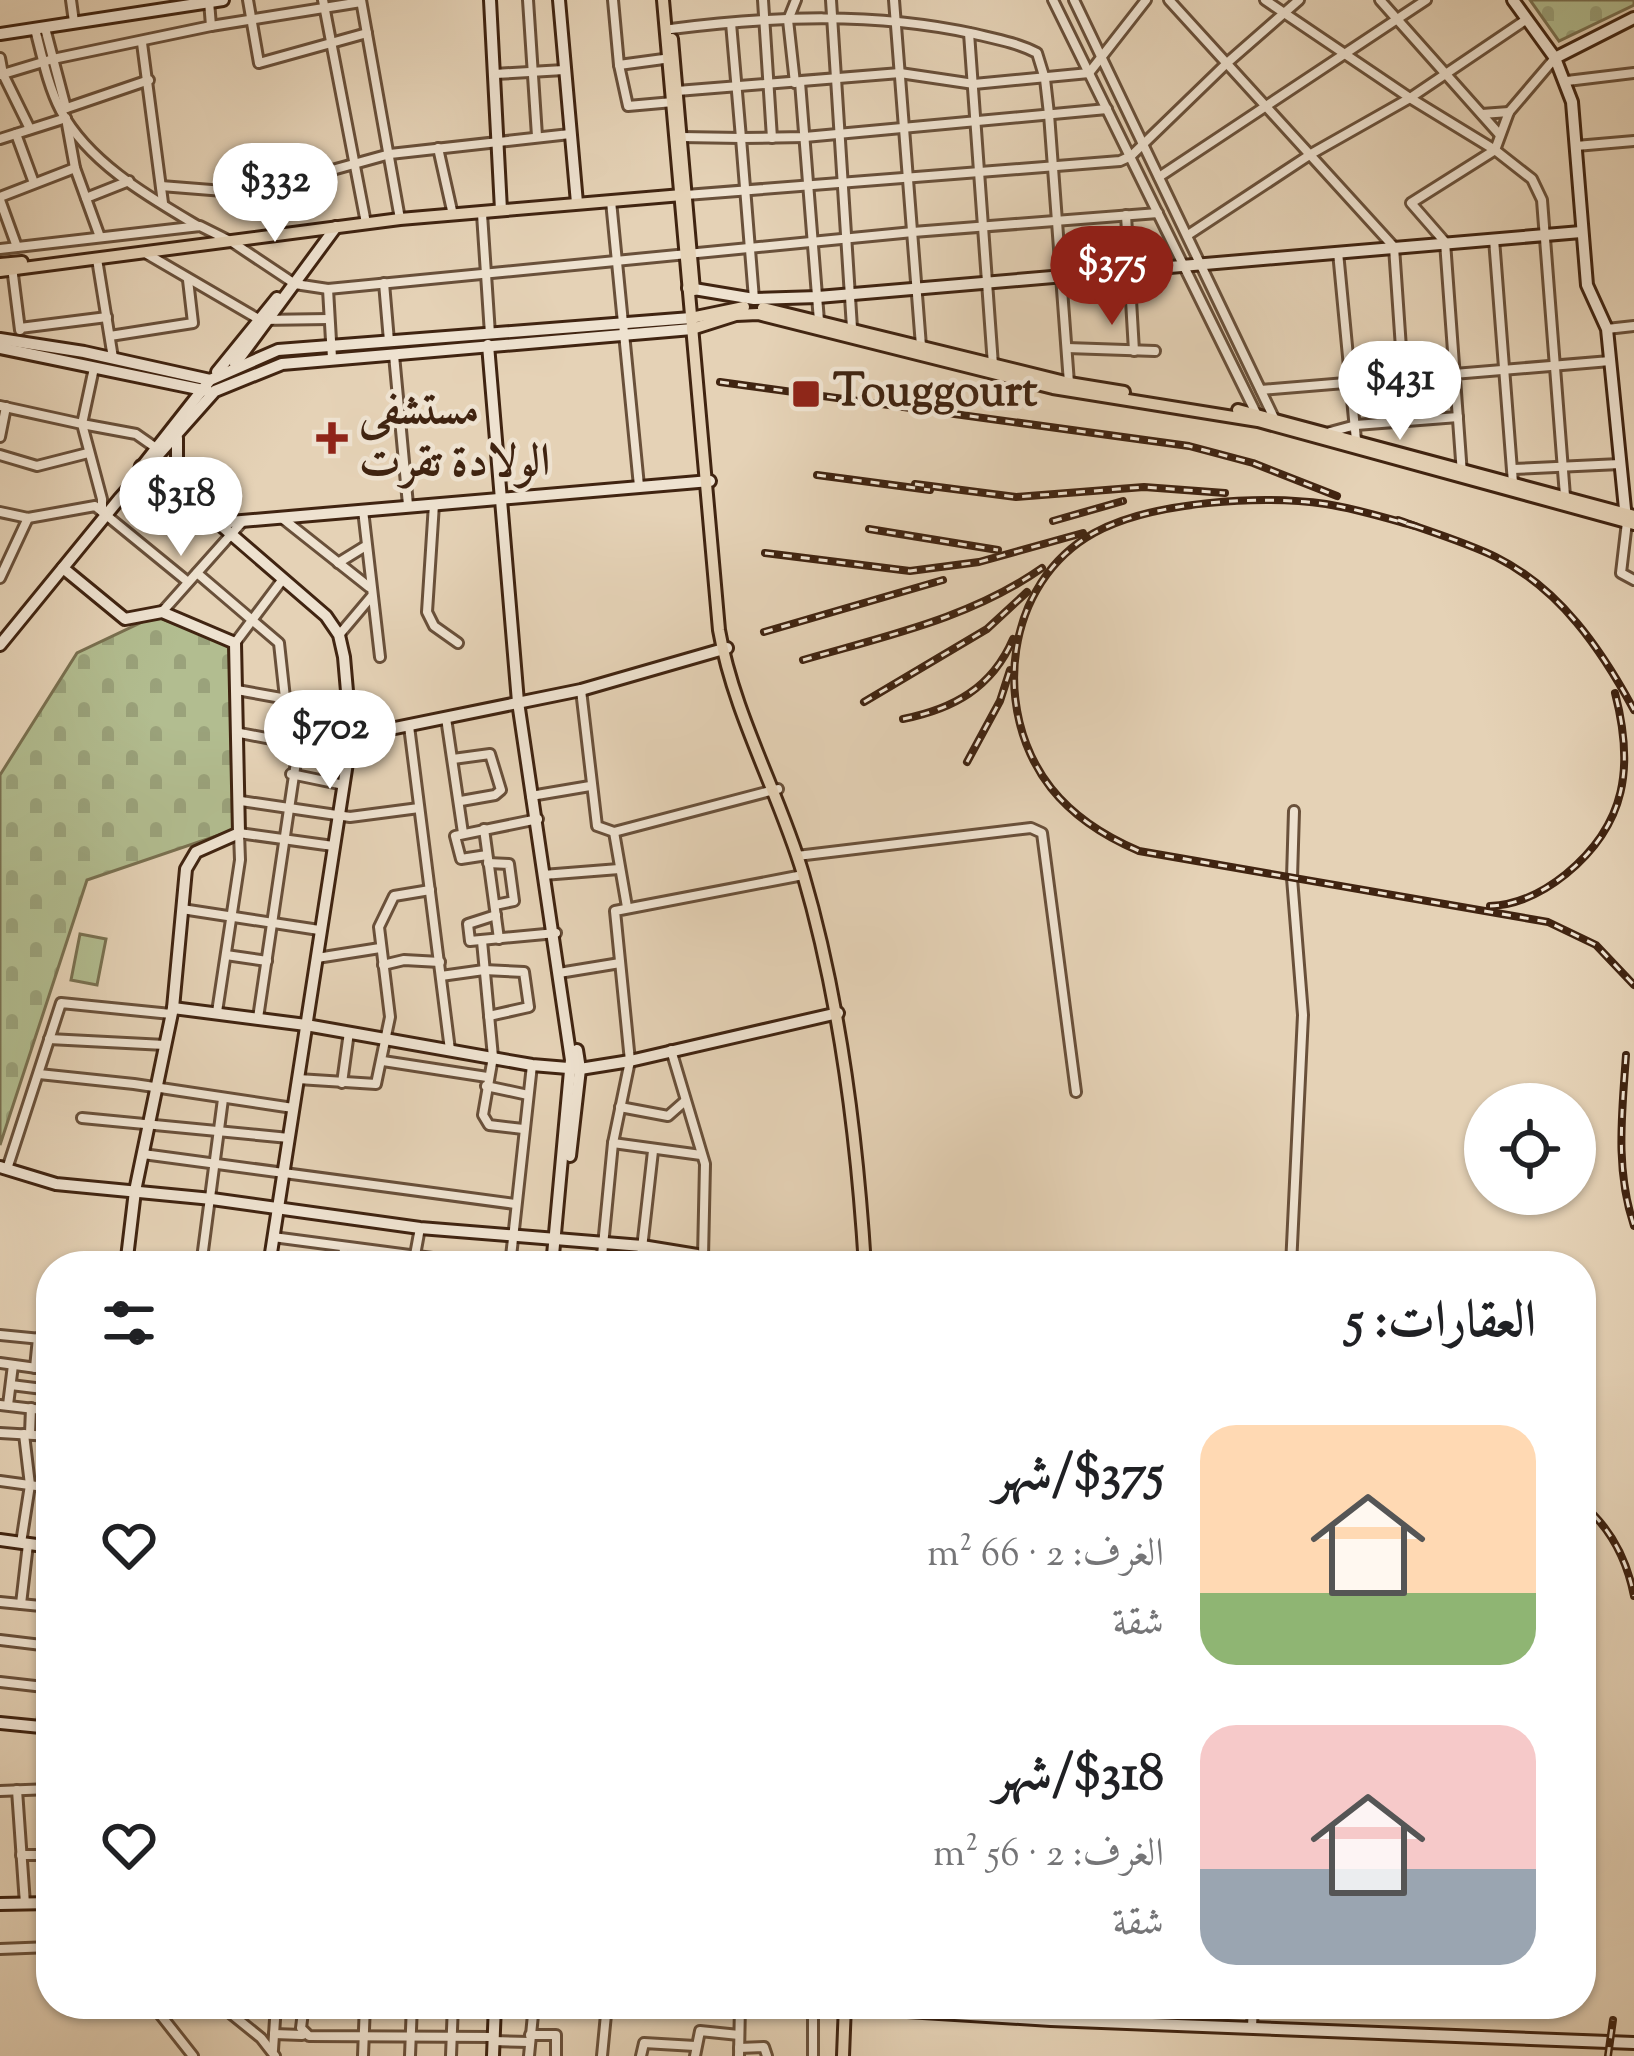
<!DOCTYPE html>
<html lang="ar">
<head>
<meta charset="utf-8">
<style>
	:root { --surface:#fff; --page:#f6f6f6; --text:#202124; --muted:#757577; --accent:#8f2418 }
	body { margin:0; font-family:"Sorts Mill Goudy",Amiri,serif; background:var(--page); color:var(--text); direction:rtl; height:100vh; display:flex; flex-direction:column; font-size:45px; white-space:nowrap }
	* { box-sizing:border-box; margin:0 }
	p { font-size:39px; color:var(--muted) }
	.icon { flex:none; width:66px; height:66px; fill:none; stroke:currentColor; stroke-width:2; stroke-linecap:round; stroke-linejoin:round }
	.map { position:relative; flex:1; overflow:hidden; direction:ltr }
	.side { position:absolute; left:36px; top:1251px; width:1560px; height:768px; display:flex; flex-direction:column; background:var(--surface); border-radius:48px; box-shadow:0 3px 9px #0004; direction:rtl }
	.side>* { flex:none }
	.buttons { position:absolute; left:1464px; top:1083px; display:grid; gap:24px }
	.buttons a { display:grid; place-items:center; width:132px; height:132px; border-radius:50%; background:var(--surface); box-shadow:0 3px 9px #0004; font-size:60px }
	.price { position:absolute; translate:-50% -102px; padding:0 27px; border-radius:42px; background:#fff; color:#222; font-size:39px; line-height:78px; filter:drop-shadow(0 3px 6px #0008) }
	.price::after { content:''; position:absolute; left:50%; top:72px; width:36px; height:27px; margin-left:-18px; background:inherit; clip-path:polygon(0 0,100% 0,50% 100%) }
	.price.current { background:var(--accent); color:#fff }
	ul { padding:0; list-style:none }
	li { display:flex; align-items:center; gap:36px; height:300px; padding:0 60px }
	li span { display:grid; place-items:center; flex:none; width:336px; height:240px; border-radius:36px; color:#555 }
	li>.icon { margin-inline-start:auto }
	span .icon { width:144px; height:144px; fill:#fffc; stroke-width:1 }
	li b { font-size:51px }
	h2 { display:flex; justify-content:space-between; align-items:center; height:144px; padding:0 60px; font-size:51px }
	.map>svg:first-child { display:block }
</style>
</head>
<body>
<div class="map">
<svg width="1634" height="2056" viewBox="0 0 1634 2056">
	<defs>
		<pattern id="cemetery-stones" width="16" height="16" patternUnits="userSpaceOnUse" patternTransform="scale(3)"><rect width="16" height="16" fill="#b2bd90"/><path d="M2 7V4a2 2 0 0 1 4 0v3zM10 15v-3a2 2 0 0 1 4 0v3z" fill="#9aa27b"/></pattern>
	</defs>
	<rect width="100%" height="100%" fill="#e5d2b6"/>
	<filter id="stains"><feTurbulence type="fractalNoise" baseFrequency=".00167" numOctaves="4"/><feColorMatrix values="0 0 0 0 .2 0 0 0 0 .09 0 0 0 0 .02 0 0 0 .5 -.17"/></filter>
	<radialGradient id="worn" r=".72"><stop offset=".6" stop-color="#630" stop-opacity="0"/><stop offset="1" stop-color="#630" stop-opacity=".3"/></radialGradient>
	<!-- cemetery -->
	<g fill="url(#cemetery-stones)" stroke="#797050" stroke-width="3">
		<path d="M1530 0H1634V5L1559 41Z"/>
		<path d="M155 616 229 645 234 830 87 880 0 1145V775L77 653Z"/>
	</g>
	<!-- pitch -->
	<path fill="#b2bd90" stroke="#797050" stroke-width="3" d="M80 934 106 939 97 985 71 980Z"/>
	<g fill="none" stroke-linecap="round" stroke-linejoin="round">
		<defs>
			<g id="street">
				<path d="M71 0 74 22"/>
				<path d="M248 0 259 63 367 33"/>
				<path d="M323 0 366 223"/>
				<path d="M361 0 400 219"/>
				<path d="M528 0 537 136"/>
				<path d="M613 0 619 65 671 58"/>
				<path d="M763 0 772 138"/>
				<path d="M831 0 852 328"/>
				<path d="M894 0 921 346"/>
				<path d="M1053 0 1256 413"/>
				<path d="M1074 0 1274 418"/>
				<path d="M1169 0 1394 247 1403 377"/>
				<path d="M1265 0 1410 98 1495 150 1532 179 1542 200 1565 496"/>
				<path d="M1380 0 1500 135"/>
				<path d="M211 26 361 2"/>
				<path d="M45 28 66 108"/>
				<path d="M35 29C42 56 48 86 61 111 89 163 149 197 198 226"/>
				<path d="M671 29C772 16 876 12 975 34 996 39 1018 43 1037 53L1045 79 1049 114 1069 383"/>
				<path d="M969 33 993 365"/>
				<path d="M142 43 163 203"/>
				<path d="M0 58 3 74 30 129"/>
				<path d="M619 65 628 106 673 102"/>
				<path d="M495 74 564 70"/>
				<path d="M0 75 53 59 211 26 209 1"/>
				<path d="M1567 81 1634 73"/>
				<path d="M800 82 819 321"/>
				<path d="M795 83 788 20 796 0"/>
				<path d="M677 91 900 73 974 84 1089 73 1146 0"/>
				<path d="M61 110 149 80"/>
				<path d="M1482 114 1509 112"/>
				<path d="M67 124 75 168 100 237"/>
				<path d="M16 134 34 183"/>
				<path d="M681 137 741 138 731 23"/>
				<path d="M0 139 66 118"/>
				<path d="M1576 146 1634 141"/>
				<path d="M438 148 453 215"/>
				<path d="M1159 177 1426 0"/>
				<path d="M161 186 249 193 390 154 570 134"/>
				<path d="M686 195 1120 161 1131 156 1227 63 1299 0"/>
				<path d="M0 197 75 168"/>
				<path d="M86 198 129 181"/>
				<path d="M0 200 17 247"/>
				<path d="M611 201 639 486"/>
				<path d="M482 214 490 334"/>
				<path d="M1126 215 1134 351"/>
				<path d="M1188 235 1311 154 1410 98 1527 19"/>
				<path d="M1494 239 1513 483"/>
				<path d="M0 249 200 226 232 242 295 284 328 289 913 232 1158 213"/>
				<path d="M1338 252 1356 440"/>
				<path d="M147 254 260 320 329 319"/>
				<path d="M97 259 113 358"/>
				<path d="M12 267 20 330"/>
				<path d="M384 283 389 341"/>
				<path d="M328 289 332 358"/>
				<path d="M754 299 741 138 805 137 1107 109"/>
				<path d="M20 328 107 317"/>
				<path d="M1607 329 1634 326"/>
				<path d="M110 336 193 323 188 280"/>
				<path d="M1067 348 1155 351"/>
				<path d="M394 355 408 505"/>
				<path d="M94 368 82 424 136 434 156 448"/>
				<path d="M1261 390 1610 361"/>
				<path d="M0 406 82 424 102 499V511"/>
				<path d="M1330 432 1356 425 1458 417"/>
				<path d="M0 437 6 407"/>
				<path d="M0 455 37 466 88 453"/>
				<path d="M1513 469 1620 464"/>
				<path d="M1462 474 1445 242 1411 203 1495 150 1509 112 1555 58"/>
				<path d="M434 504 427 612 434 626 458 643"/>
				<path d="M363 510 380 657"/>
				<path d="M0 512 28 518 95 506 188 582"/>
				<path d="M282 518 369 587"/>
				<path d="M1627 522 1621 573 1634 580"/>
				<path d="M338 563 364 547"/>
				<path d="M197 573 279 643 285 698"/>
				<path d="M0 578 28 518"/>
				<path d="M162 612 243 521"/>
				<path d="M339 635 371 597"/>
				<path d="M235 643 283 579"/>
				<path d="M237 690 298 701 304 708 258 1018"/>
				<path d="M581 690 597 826 614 832 778 789"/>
				<path d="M446 718 463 833"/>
				<path d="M409 726 450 1050"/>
				<path d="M240 733 349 754"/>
				<path d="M453 759 490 754 501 790 495 795 461 801"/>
				<path d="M291 774 344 785"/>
				<path d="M531 796 590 786"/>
				<path d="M241 801 350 817 419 808"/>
				<path d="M484 829 499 939"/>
				<path d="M614 832 627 907"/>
				<path d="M487 855 461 859 455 836 538 819"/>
				<path d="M797 856 1031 828 1042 833 1076 1092"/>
				<path d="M488 863 509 864 514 901 495 905"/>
				<path d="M543 875 619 869"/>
				<path d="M182 909 319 930"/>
				<path d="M496 915 468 924 470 941 556 933"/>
				<path d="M482 941 493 1057 483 1115 489 1125 523 1129"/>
				<path d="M226 955 267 961"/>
				<path d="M317 958 380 948"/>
				<path d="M383 965 404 960 440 962"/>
				<path d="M559 973 620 963"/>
				<path d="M441 976 484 970 524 972 529 1007 489 1016"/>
				<path d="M217 1012 240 860 239 833 333 846"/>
				<path d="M49 1039 165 1045"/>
				<path d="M671 1050 705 1164 703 1257"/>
				<path d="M383 1061 487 1077"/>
				<path d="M39 1074 134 1084 293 1108"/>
				<path d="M298 1079 376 1084 390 1017 379 927 394 896 430 890"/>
				<path d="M342 1083 349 1032"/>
				<path d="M486 1086 528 1095"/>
				<path d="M620 1107 668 1116 685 1101"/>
				<path d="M82 1118 289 1138"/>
				<path d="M613 1143 701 1155"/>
				<path d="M143 1154 515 1204"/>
				<path d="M7 1169 61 1003 171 1014"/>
				<path d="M273 1237 493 1266"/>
				<path d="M201 1266 223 1099"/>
				<path d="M342 1266 344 1249"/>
				<path d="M413 1266 420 1228"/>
				<path d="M510 1266 532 1065"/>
				<path d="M601 1266 613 1143 630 1061 615 911 803 875"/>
				<path d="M640 1266 653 1151"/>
				<path d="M1291 1266 1303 1015 1292 878 1294 811"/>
				<path d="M0 1335 51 1340"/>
				<path d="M0 1363 51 1370"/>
				<path d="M35 1368 38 1338"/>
				<path d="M11 1385 51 1390"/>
				<path d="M0 1405 51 1411"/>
				<path d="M8 1405 13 1365"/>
				<path d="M0 1433 51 1436"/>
				<path d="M30 1434 31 1408"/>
				<path d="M0 1481 51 1488"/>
				<path d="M21 1543 30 1485 24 1434"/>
				<path d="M0 1602 51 1607"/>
				<path d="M21 1604 28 1544"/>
				<path d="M0 1640 50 1646"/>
				<path d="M0 1682 44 1687"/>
				<path d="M42 1727 49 1646"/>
				<path d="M50 1789 51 1816"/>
				<path d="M17 1790 25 1904"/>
				<path d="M0 1791 51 1789"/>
				<path d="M21 1855H51"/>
				<path d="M0 1949 51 1947"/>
				<path d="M152 2004 193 2056"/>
				<path d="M219 2004 261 2038 275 2056"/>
				<path d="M304 2004 301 2028 309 2036 493 2037"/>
				<path d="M813 2005V2056"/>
				<path d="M1252 2027 1253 2004"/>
				<path d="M274 2034 302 2035"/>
				<path d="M530 2035H556V2056"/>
				<path d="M493 2041 529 2042"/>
				<path d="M739 2048 764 2047 767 2056"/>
				<path d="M273 2050 276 2004"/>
				<path d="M363 2056 365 2004"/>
				<path d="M410 2056 412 2004"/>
				<path d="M451 2056 453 2004"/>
				<path d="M529 2056 534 2004"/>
				<path d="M602 2056 607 2004"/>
				<path d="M641 2056 644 2043 695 2046"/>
				<path d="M695 2056 700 2031 739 2035"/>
				<path d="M739 2056 740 2004"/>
			</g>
			<g id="secondary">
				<path d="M490 0 501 210"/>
				<path d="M559 0 577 203"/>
				<path d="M1513 0 1555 58 1572 102 1587 285 1607 329 1626 519"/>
				<path d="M0 34 223 0"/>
				<path d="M1555 58 1634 18"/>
				<path d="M688 288 754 299 818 297 1581 232"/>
				<path d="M0 339 84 352 210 380"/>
				<path d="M488 345 518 702 571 1060 552 1266"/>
				<path d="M0 348 208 391"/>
				<path d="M235 364 336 227"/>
				<path d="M217 372 277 298"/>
				<path d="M177 438V467L183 491"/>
				<path d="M141 466 172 483 326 616 339 635 344 657 351 737 269 1266"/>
				<path d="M140 469 210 380 278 350 691 318"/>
				<path d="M218 523 710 481"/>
				<path d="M63 568 125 619 162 612 235 643 239 833 196 852 186 869 173 1008 135 1191 126 1266"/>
				<path d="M0 645 120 498 215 391 282 364 692 329"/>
				<path d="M351 737 581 690 727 648"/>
				<path d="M173 1008 306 1025 532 1065 580 1069 630 1061 838 1013"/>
				<path d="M570 1156 580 1069 577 1050"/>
				<path d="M0 1167 56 1184 212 1199 420 1228 642 1246 697 1255 709 1266"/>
				<path d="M0 1540 51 1547"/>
				<path d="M0 1723 51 1728"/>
				<path d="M0 1904 51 1903"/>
				<path d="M796 2004 1051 2020 1634 2043"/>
				<path d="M493 2056 495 2004"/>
			</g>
			<g id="primary">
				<path d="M663 0 719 630C734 715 779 793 803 874 840 1000 857 1136 865 1266"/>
				<path d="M672 39 694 290"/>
				<path d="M0 264 22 262"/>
				<path d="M0 271 400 219 682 195"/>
				<path d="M763 308 1069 383 1124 392"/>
				<path d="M691 318 744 307"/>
				<path d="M692 329 736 315 758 314 1053 388 1258 421 1634 524"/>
				<path d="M1238 410 1634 516"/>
				<path d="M843 2056 845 2004"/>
			</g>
		</defs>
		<!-- street casing -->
		<use href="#street" stroke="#69503a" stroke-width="14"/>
		<!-- secondary casing -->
		<use href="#secondary" stroke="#402411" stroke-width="16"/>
		<!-- primary casing -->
		<use href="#primary" stroke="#402411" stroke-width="16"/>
		<!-- street -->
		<use href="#street" stroke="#eee2d0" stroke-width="8"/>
		<!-- secondary -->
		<use href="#secondary" stroke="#eee2d0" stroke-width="10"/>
		<!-- primary -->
		<use href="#primary" stroke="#e5d2b6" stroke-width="10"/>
		<defs>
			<g id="rail">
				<path d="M720 382 1189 446 1253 463 1337 496"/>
				<path d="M817 475 930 490"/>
				<path d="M915 484 1016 497 1144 487 1225 493"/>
				<path d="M1398 520C1431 532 1465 542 1496 557 1560 589 1601 649 1634 710"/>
				<path d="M1053 521 1123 501"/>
				<path d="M1415 526C1386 518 1357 509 1326 504 1262 495 1152 501 1094 533 1005 582 990 710 1051 788 1074 817 1106 837 1139 851L1548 922 1596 945 1634 985"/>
				<path d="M869 529 998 550"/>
				<path d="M765 553 910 571 979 562 1083 533"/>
				<path d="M764 632 943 580"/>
				<path d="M803 660C885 636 971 618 1042 568"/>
				<path d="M864 702 987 629 1027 592"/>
				<path d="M903 719C953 709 992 688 1013 639"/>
				<path d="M967 762 1000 701 1010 670"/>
				<path d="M1490 906C1518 905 1545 891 1566 874 1627 824 1634 766 1615 693"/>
				<path d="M1626 1055C1622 1114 1615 1169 1634 1226"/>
				<path d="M1581 1503C1610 1527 1627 1560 1634 1596"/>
				<path d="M1608 2056 1613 2020"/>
			</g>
		</defs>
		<!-- rail casing -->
		<use href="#rail" stroke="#402411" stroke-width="8"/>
		<!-- rail -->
		<use href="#rail" stroke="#eee2d0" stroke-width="3" stroke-dasharray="9" stroke-linecap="butt"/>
	</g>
	<!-- markers -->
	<g fill="#8f2418" stroke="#eee2d0" stroke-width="4.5">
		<rect x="791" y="379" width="30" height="30" rx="6"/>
		<path d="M326 420h12v12h12v12h-12v12h-12v-12h-12v-12h12z"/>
	</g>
	<g text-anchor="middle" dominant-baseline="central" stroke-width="9" stroke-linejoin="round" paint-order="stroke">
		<!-- poi labels -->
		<g font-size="45" font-weight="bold" fill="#402411" stroke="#eee2d0" text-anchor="start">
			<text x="833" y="394">Touggourt</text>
			<text x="359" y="412">مستشفى<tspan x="359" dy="52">الولادة تقرت</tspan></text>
		</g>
	</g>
	<rect width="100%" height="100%" filter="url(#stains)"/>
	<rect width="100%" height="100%" fill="url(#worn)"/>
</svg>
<div class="buttons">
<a><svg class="icon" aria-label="locate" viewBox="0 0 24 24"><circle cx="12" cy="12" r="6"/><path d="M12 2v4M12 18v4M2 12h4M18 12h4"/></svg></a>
</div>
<b class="price" style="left:275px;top:245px">$332</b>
<b class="price current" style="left:1112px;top:328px">$375</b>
<b class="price" style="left:1400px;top:443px">$431</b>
<b class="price" style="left:181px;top:559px">$318</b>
<b class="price" style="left:330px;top:792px">$702</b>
<section class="side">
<h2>العقارات: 5<svg class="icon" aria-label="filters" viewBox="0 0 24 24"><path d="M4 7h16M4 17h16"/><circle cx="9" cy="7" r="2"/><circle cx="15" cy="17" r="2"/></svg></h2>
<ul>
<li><span style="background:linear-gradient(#ffd9b3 70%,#8fb573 0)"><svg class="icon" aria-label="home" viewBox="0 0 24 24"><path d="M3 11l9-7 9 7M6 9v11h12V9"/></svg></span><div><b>$375/شهر</b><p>الغرف: 2 · 66 m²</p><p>شقة</p></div><svg class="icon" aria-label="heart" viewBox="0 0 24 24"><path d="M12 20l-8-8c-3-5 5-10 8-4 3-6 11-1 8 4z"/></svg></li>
<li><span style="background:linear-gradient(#f6c9c9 60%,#9aa5b1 0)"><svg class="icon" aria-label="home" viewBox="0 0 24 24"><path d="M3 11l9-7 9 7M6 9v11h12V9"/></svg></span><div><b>$318/شهر</b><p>الغرف: 2 · 56 m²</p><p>شقة</p></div><svg class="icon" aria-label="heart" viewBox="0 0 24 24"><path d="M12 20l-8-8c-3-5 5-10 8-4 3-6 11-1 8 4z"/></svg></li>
</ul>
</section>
</div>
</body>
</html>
